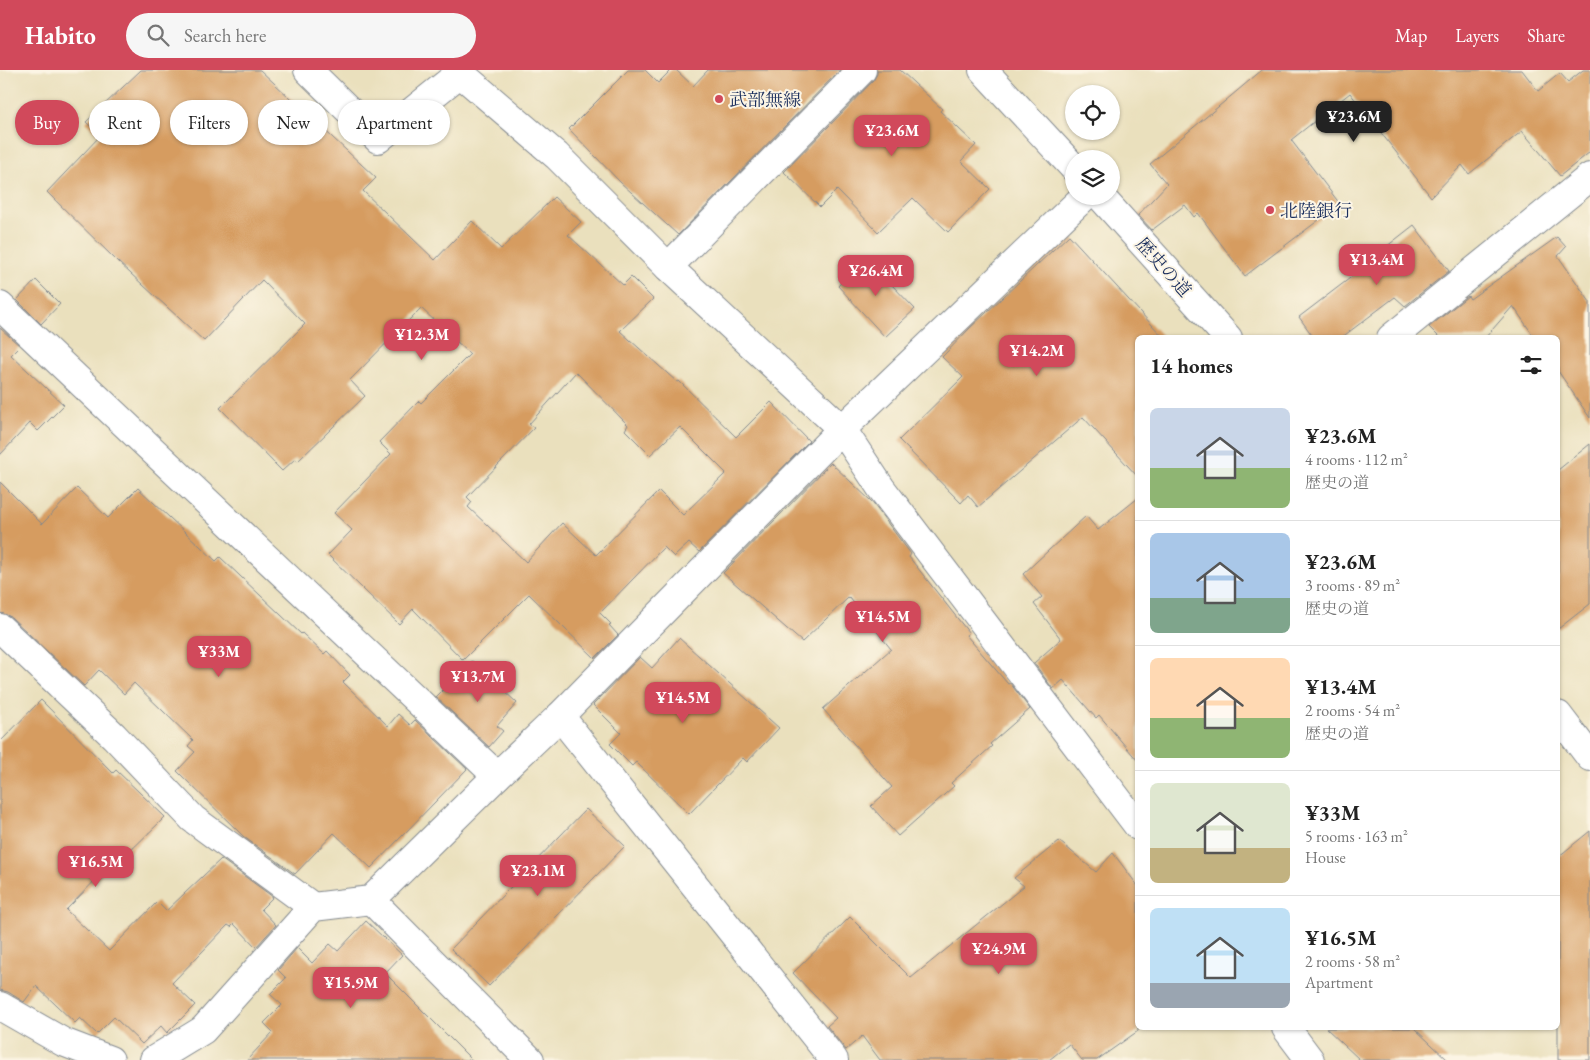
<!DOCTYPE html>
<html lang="en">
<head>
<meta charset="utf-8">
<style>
	:root { --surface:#fff; --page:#f6f6f6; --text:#222; --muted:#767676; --line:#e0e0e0; --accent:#d1495b }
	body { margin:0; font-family:"EB Garamond","Noto Serif JP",serif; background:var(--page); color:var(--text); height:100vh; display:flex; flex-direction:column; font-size:19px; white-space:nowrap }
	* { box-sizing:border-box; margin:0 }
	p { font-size:16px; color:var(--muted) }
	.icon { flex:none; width:28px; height:28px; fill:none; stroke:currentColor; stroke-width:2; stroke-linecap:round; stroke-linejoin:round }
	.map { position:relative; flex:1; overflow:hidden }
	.drawer { position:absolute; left:1135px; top:265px; width:425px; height:695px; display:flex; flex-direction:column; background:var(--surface); border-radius:8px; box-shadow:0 1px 4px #0004 }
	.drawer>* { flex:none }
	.guide { position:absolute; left:15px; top:30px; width:475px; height:45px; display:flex; gap:10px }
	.buttons { position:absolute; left:1065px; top:15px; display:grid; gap:10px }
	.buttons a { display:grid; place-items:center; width:55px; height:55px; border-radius:50%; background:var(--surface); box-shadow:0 1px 4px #0004; font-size:25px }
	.price { position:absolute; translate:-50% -42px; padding:0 11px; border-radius:10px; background:var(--accent); color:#fff; font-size:16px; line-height:32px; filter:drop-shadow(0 1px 2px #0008) }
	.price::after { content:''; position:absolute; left:50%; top:30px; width:15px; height:11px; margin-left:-8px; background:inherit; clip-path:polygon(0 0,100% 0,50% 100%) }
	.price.active { background:#222; color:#fff }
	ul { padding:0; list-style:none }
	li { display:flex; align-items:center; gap:15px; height:125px; padding:0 15px }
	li+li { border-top:1px solid var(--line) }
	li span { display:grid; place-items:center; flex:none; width:140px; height:100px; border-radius:8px; color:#555 }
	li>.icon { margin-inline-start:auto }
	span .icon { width:60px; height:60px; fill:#fffc; stroke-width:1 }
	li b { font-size:21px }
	h2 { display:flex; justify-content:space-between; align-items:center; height:60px; padding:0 15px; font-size:21px }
	.pill { padding:0 18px; border-radius:22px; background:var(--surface); box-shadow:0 1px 4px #0004; font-size:18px; line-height:45px }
	.pill.active { background:var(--accent); color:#fff }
	header { display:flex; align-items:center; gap:30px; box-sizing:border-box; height:70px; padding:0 25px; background:var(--accent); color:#fff }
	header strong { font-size:24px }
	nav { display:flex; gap:28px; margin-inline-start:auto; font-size:18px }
	.search { width:350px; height:45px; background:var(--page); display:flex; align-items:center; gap:12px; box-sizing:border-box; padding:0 18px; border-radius:28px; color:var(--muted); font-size:19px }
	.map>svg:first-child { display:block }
</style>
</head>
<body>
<header>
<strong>Habito</strong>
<div class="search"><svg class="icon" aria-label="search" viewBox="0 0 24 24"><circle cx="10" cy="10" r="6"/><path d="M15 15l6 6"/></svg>Search here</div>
<nav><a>Map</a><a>Layers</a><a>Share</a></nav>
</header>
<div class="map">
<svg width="1590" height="990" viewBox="0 0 1590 990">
	<rect width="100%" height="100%" fill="#fcf5e5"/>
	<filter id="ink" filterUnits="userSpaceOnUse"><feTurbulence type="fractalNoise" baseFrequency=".02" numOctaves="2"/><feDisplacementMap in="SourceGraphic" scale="10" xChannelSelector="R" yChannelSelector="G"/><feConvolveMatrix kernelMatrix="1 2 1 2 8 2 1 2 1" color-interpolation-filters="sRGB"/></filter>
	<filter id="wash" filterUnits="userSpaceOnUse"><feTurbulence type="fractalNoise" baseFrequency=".0096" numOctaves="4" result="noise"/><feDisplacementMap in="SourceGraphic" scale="20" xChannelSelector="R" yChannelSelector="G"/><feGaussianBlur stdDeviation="1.12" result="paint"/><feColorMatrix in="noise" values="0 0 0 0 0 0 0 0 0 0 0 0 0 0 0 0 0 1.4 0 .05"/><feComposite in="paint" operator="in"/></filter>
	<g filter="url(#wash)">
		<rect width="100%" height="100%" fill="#eae0bd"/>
		<g id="blocks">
			<!-- building -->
			<g fill="#d69c60" fill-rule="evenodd">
				<path d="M141 0H260L376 108 363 121 435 190 472 151 501 179 554 127 581 152 568 165 623 215 631 207 653 229 620 261 677 312 679 311 736 367 771 332 809 371 699 482 689 473 674 487 664 477 600 543 611 554 609 555 618 565 595 588 529 524 463 590 413 539 399 554 328 485 352 460 334 443 391 384 379 372 419 331 421 333 470 284 421 238 350 310 365 326 298 391 295 389 282 401 220 338 305 254 262 210 204 271 118 192 47 122 100 66 86 52ZM576 302 628 355 625 360 650 385 680 357 726 403 683 445 659 421 596 485 562 453 526 492 468 437 472 432 467 427 534 358 529 354Z"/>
				<path d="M628 0H645L658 13 671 0H676L693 16 708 0H840L678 165 620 112 569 59Z"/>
				<path d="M877 0H900L942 39 940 41 976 75 961 91 990 119 948 162 913 128 878 162 837 120 820 137 784 102 873 11 877 4Z"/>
				<path d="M1262 0H1522L1538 21 1560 3 1568 12 1583 0H1590V82L1560 106 1522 61 1469 104 1462 95 1431 127 1350 23 1291 70 1340 134 1245 206 1198 143 1194 147 1185 135 1152 160 1138 145 1167 114 1150 94Z"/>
				<path d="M1414 155 1449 201 1405 236 1395 227 1341 268H1314L1299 247 1379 186 1377 184Z"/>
				<path d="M1069 165 1164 268H1138V407L1083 347 978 437 968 425 961 433 899 370 963 307 942 287 970 258Z"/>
				<path d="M1557 167 1566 177 1558 186 1590 232V348L1558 301V268H1535L1513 236 1485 268H1440L1429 257 1468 226 1470 229Z"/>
				<path d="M865 187 915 239 885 267 838 216Z"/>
				<path d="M36 210 60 234 41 254 17 230Z"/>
				<path d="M0 258 20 276 11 285 64 335 38 361 30 353 0 385Z"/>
				<path d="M1590 374V534L1558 559V400Z"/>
				<path d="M831 393 871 431 911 484 909 487 969 563 966 565 1008 614 1010 613 1030 639 990 674 992 676 951 713 954 716 898 766 871 736 892 717 823 639 891 579 849 527 802 572 723 503Z"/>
				<path d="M0 412 42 454 77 418 108 448 138 418 216 491 220 487 301 564 302 563 324 584 327 581 350 605 343 612 388 656 398 644 410 655 415 650 467 699 371 798 334 763 295 804 244 767 177 701 195 682 188 676 193 670 134 613 124 624 99 600 84 616 11 547 0 543Z"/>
				<path d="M1138 428V691L1099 645 1096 648 1063 610 1053 619 1034 593 1061 569 1034 534 1042 527 1023 504 1086 446 1098 460Z"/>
				<path d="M679 568 779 658 747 692 743 688 689 744 636 692 632 696 610 674 621 663 593 635 640 587 652 598Z"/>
				<path d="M472 591 517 633 497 656 503 661 489 677 436 627Z"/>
				<path d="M41 630 113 703 116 700 165 747 119 792 116 789 66 840 109 881 157 832 166 841 221 789 273 827 261 839 276 855 256 877 234 854 231 857 228 855 172 913 195 935 167 963 161 956 142 974 114 947 97 964 80 948 75 953 36 916 24 932 8 922 0 920V672Z"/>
				<path d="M586 739 625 776 489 916 451 879Z"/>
				<path d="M1590 761V990H1558V787Z"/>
				<path d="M1059 771 1096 802 1113 783 1138 816V961L1097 990H1082L1069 974 1049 990H880L862 966 846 980 827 956 836 948 793 903 850 847 911 908 1024 816 1014 808Z"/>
				<path d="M366 851 402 885 385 903 472 990H247L273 962 264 953 282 935 270 924 286 908 278 900 297 878 312 893 330 874 338 881Z"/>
				<path d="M1326 958H1414L1448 990H1360Z"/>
			</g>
		</g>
	</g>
	<g filter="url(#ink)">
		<use href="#blocks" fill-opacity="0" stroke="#82888e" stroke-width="1"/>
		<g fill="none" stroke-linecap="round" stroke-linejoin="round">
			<defs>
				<g id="street">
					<path d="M308 0 378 69 460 3 557 86 668 197 842 359 881 418 1138 756"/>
					<path d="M668 197 862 0"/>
					<path d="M0 236 497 706"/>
					<path d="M1391 268 1590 107"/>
					<path d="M0 558 114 666 193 749 313 837"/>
					<path d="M560 646 834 990"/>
					<path d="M371 830 530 990"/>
					<path d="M0 936 63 972 110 990"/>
					<path d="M1286 958 1310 990"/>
					<path d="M154 990 203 960 313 837 371 830 497 706 560 646 842 359 1085 126"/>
				</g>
				<g id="secondary">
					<path d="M983 0 1074 98"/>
					<path d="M1100 126 1228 268"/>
					<path d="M1558 645 1590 687"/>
				</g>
			</defs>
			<!-- street casing -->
			<use href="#street" stroke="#82888e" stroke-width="30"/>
			<!-- secondary casing -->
			<use href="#secondary" stroke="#82888e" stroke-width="30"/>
			<!-- street -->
			<use href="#street" stroke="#fff" stroke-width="28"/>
			<!-- secondary -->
			<use href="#secondary" stroke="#fff" stroke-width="28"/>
		</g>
	</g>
	<!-- markers -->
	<g fill="#d1495b" stroke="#fcf5e5" stroke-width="2">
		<circle cx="719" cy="29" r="5"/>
		<circle cx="1270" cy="140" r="5"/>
	</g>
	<g text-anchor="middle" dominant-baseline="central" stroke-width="4" stroke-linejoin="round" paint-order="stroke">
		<!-- poi labels -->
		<g font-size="18" fill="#1b2f5e" stroke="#fcf5e5" text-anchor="start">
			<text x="729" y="29">武部無線</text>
			<text x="1280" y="140">北陸銀行</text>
		</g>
		<!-- street labels -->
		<g font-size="18" fill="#1b2f5e" stroke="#fcf5e5">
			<text transform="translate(1164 197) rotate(48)">歴史の道</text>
		</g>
	</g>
</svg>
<div class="buttons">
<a><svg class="icon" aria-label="locate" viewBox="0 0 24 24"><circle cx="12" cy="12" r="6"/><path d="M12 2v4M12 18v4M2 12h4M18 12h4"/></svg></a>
<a><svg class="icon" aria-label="layers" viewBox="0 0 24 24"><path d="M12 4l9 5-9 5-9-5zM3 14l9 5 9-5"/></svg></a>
</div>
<b class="price active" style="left:1354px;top:73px">¥23.6M</b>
<b class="price" style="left:892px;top:87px">¥23.6M</b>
<b class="price" style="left:1377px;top:216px">¥13.4M</b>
<b class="price" style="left:876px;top:227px">¥26.4M</b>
<b class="price" style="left:422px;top:291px">¥12.3M</b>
<b class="price" style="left:1037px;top:307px">¥14.2M</b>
<b class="price" style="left:883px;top:573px">¥14.5M</b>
<b class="price" style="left:219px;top:608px">¥33M</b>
<b class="price" style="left:478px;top:633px">¥13.7M</b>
<b class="price" style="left:683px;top:654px">¥14.5M</b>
<b class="price" style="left:96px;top:818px">¥16.5M</b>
<b class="price" style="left:538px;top:827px">¥23.1M</b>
<b class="price" style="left:999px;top:905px">¥24.9M</b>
<b class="price" style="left:351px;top:939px">¥15.9M</b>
<div class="guide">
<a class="pill active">Buy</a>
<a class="pill">Rent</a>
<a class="pill">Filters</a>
<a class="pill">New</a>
<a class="pill">Apartment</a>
</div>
<section class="drawer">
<h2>14 homes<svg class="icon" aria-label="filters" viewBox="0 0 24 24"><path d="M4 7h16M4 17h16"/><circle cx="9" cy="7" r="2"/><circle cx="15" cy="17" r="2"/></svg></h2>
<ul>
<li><span style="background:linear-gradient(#c9d6e8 60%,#8fb573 0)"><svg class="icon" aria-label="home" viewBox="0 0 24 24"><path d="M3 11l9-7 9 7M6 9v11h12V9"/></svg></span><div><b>¥23.6M</b><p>4 rooms · 112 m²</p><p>歴史の道</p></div></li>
<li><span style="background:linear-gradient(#a9c7e8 65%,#7fa58c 0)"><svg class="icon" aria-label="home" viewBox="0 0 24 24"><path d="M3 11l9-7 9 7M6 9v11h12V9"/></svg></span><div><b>¥23.6M</b><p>3 rooms · 89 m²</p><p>歴史の道</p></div></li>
<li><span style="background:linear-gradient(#ffd9b3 60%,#8fb573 0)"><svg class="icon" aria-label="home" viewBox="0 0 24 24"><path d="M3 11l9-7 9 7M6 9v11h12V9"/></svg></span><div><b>¥13.4M</b><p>2 rooms · 54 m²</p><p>歴史の道</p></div></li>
<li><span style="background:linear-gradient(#dfe7d0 65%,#c2b280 0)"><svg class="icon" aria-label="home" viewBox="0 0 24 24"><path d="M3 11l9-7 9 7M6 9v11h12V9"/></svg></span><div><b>¥33M</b><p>5 rooms · 163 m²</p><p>House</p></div></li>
<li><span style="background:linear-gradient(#bfe0f5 75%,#9aa5b1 0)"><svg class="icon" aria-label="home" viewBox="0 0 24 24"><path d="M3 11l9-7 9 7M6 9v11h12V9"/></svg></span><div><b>¥16.5M</b><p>2 rooms · 58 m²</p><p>Apartment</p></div></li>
</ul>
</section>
</div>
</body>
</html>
